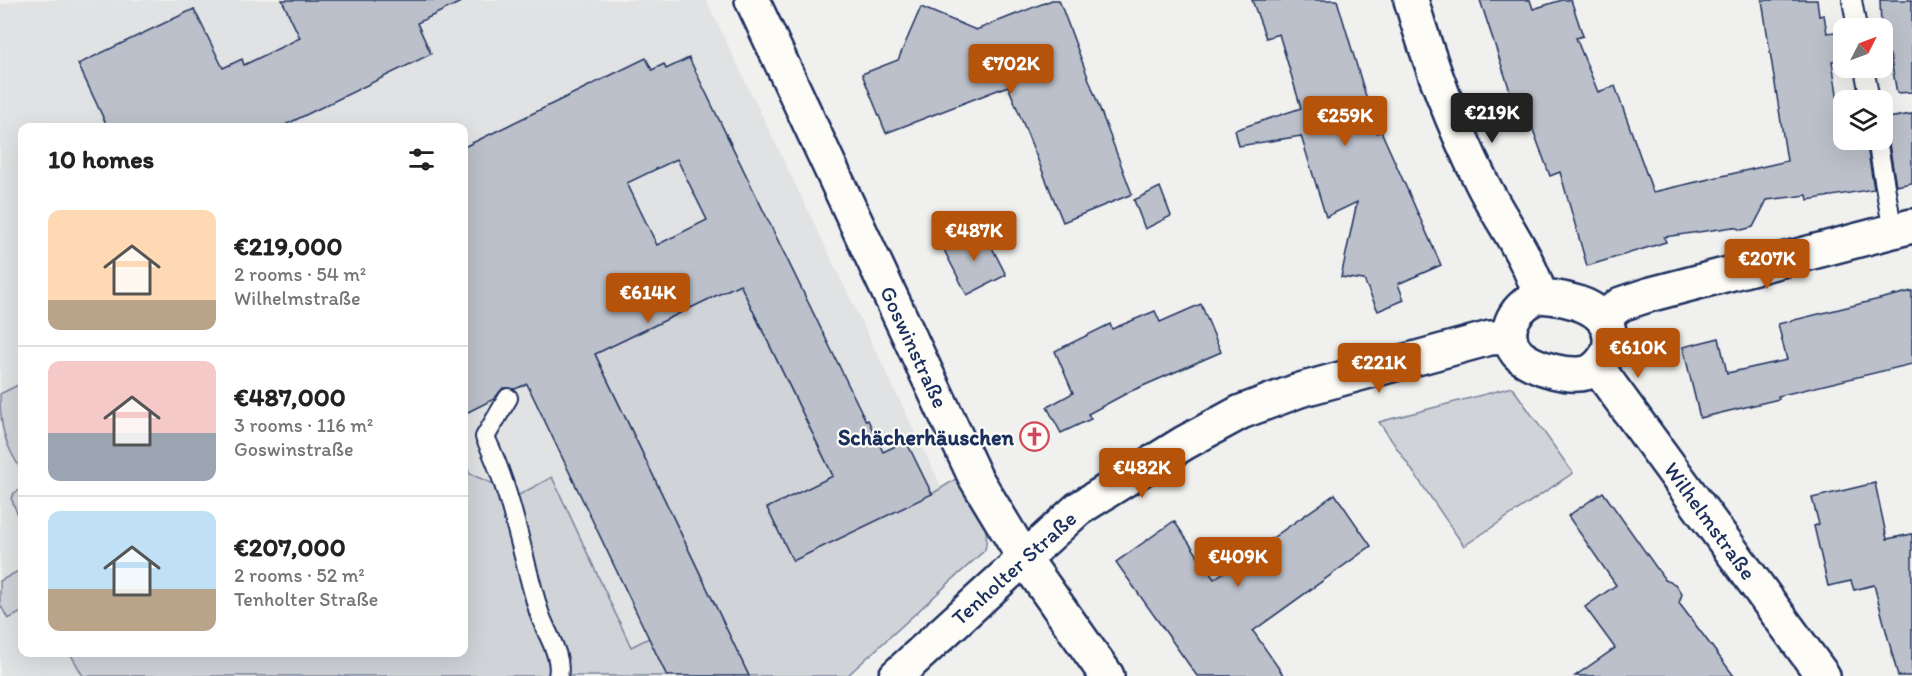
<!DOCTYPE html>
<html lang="en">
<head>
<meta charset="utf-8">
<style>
	:root { --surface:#fff; --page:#f2f2f2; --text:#222; --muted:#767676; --line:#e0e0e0; --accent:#b45309 }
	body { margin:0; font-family:Itim,sans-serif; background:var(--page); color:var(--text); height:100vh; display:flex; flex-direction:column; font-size:22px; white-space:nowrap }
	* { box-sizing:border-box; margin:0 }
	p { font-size:20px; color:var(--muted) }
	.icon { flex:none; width:33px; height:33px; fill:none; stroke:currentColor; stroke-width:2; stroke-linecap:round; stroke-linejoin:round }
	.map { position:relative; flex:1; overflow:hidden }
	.panel { position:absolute; left:18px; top:123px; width:450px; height:534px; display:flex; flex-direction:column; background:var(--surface); border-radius:12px; box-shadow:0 6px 24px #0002 }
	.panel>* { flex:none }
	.needle { width:39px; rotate:48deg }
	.fabs { position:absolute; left:1833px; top:18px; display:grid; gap:12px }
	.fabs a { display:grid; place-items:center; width:60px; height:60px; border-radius:12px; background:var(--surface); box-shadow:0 6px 24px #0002; font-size:30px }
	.price { position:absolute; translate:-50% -51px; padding:0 14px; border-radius:6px; background:var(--accent); color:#fff; font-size:20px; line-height:39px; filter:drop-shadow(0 2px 3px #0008) }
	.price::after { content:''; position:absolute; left:50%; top:36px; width:18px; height:14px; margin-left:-9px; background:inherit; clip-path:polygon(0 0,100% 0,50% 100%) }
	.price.active { background:#222; color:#fff }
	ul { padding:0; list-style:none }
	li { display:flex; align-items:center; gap:18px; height:150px; padding:0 30px }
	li+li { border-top:2px solid var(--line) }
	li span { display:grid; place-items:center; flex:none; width:168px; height:120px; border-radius:12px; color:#555 }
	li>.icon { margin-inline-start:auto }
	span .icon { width:72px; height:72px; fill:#fffc; stroke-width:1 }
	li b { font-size:26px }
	h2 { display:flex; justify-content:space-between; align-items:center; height:72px; padding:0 30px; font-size:26px }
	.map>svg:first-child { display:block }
</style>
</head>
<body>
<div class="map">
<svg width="1912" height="676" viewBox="0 0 1912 676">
	<rect width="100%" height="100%" fill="#f0f0ee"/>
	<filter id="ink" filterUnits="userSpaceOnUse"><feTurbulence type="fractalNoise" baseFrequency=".0167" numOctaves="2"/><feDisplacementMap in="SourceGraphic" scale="12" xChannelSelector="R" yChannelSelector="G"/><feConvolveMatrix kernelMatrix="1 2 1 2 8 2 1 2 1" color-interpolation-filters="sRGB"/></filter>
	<g filter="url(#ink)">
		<!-- built -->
		<path fill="#e0e2e3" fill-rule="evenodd" d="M19 0H706L970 546 845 676H0V5ZM22 128H464V652H22Z"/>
		<!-- green -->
		<g fill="#d0d3d8" stroke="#76819b" stroke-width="1.5">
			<path d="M740 284 833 476 768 508 932 494 959 477C974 502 992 519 985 550L847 676H749L595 354Z"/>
			<path d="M22 383V471C4 444 0 426 0 394Z"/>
			<path d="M1512 387 1573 473 1464 546 1379 422Z"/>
			<path d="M464 461 470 474 519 495 552 477 631 647 649 638 667 676H83L70 653 464 652Z"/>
			<path d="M22 489V525L11 498 14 493Z"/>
			<path d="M22 569V612L8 619 0 604V581Z"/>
		</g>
		<!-- building -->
		<g fill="#bbc0ca" stroke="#1b2f5e" stroke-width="1.5" fill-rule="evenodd">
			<path d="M282 0H465L417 23 431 54 279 128H108L78 64 194 9 223 68 242 59 244 65 300 38Z"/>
			<path d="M1052 0H1059L1132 194 1063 222 1008 86 886 133 862 74 898 60 921 7 976 30Z"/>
			<path d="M1252 0H1337L1377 133 1381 131 1441 265 1398 284 1404 300 1378 311 1364 280 1341 277 1357 202 1326 217 1301 136 1239 146 1235 130 1301 108 1279 34 1266 38Z"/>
			<path d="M1480 0H1530L1533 9 1562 0H1571L1583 36 1576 38 1598 92 1615 86 1653 192 1787 161 1762 0H1817L1819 16 1824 15 1827 33 1844 31V60L1832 61 1844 140H1866L1874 189 1808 200 1807 195 1767 200 1753 227 1742 230 1733 227 1664 237 1666 242 1587 266 1560 172 1550 176 1521 97 1513 100Z"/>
			<path d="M1880 0H1912V92L1897 93 1890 55 1882 56V28H1868L1881 27Z"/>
			<path d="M646 58 652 70 664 64 666 69 689 58 866 421 868 420 883 452 906 441 932 494 793 561 767 508 833 476 740 284 595 354 749 676H667L527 384 515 389 503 388 494 399 464 414V147ZM677 159 707 220 657 245 627 183Z"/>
			<path d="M1912 114V183L1896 186 1888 138 1882 130V119Z"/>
			<path d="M1160 187 1171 216 1145 229 1134 200Z"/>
			<path d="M982 228 1006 275 967 295 943 248Z"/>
			<path d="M1912 291V364L1778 396 1779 399 1700 418 1683 347 1719 338 1727 373 1787 360 1778 324Z"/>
			<path d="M1201 304 1221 352 1129 392 1088 414 1091 419 1061 433 1047 407 1073 393 1055 351 1110 324 1112 329 1155 311 1160 322Z"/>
			<path d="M1875 483 1887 539 1912 534V676H1898L1874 585 1854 590 1851 581 1828 586 1814 526 1819 524 1812 498Z"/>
			<path d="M1603 492 1665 580 1675 584 1682 594 1679 603 1734 676H1575L1615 648 1585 607 1616 585 1568 516Z"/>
			<path d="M1335 494 1371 546 1253 631 1284 676H1197L1116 562 1174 521 1214 579Z"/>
		</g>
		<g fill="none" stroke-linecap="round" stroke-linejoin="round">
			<defs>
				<g id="service">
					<path d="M1852 0 1857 28"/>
					<path d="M1864 68 1870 100"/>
					<path d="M1877 140 1893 232"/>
					<path d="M508 398 485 437C512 492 521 553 539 612 545 632 563 655 558 676"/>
				</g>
				<g id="minor">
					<path d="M1411 0C1429 62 1453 125 1482 183 1501 221 1528 255 1540 296"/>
					<path d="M1540 296C1567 298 1610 306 1610 339 1611 351 1603 363 1593 370 1576 381 1530 368 1517 353 1499 330 1517 304 1540 296Z"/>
					<path d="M1603 318 1621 304 1648 295 1912 226"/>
					<path d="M1597 367 1823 676"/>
					<path d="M896 676 1078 509 1184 443 1241 412 1300 390 1490 338 1510 337"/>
				</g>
				<path id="secondary" d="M752 0 975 477 1024 558 1107 676"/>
			</defs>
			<!-- service casing -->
			<use href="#service" stroke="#1b2f5e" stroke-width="22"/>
			<!-- minor casing -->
			<use href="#minor" stroke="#1b2f5e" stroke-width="38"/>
			<!-- secondary casing -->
			<use href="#secondary" stroke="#1b2f5e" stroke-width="38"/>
			<!-- service -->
			<use href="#service" stroke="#fdfcf7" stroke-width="18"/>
			<!-- minor -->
			<use href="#minor" stroke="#fdfcf7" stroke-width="33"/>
			<!-- secondary -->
			<use href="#secondary" stroke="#fdfcf7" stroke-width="33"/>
		</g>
	</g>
	<!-- icons -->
	<defs>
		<symbol id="church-ring" viewBox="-11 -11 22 22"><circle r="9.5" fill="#fdfcf7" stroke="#d1495b" stroke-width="1.5"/><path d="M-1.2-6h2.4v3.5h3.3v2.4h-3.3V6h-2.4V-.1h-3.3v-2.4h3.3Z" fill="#d1495b"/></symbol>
	</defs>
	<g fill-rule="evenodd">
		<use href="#church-ring" x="1018" y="420" width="33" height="33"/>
	</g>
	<g text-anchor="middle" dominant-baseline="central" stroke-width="4.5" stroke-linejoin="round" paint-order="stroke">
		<!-- street labels -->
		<g font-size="22" fill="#1b2f5e" stroke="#fdfcf7">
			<text transform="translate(914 347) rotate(65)">Goswinstraße</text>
			<text transform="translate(1710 521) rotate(54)">Wilhelmstraße</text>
			<text transform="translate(1014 568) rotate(-42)">Tenholter Straße</text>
		</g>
		<!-- poi labels -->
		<g font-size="22" font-weight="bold" fill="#1b2f5e" stroke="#fdfcf7" text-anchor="end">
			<text x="1014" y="437">Schächerhäuschen</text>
		</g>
	</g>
</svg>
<div class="fabs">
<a><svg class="needle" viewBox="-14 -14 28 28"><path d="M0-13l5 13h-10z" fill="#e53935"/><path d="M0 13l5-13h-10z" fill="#767676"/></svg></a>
<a><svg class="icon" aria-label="layers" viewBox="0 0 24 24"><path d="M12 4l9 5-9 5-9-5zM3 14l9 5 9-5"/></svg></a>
</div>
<b class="price" style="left:1011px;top:95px">€702K</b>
<b class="price active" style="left:1492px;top:144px">€219K</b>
<b class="price" style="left:1345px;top:147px">€259K</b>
<b class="price" style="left:974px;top:262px">€487K</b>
<b class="price" style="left:1767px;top:290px">€207K</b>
<b class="price" style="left:648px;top:324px">€614K</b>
<b class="price" style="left:1638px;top:379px">€610K</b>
<b class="price" style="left:1379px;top:394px">€221K</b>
<b class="price" style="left:1142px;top:499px">€482K</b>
<b class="price" style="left:1238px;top:588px">€409K</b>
<section class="panel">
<h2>10 homes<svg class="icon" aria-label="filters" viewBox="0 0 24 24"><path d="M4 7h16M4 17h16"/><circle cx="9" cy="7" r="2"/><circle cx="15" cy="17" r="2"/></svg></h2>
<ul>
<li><span style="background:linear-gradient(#ffd9b3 75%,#b9a48a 0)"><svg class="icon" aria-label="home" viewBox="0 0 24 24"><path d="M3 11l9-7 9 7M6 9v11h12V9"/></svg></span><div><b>€219,000</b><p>2 rooms · 54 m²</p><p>Wilhelmstraße</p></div></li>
<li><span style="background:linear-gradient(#f6c9c9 60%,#9aa5b1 0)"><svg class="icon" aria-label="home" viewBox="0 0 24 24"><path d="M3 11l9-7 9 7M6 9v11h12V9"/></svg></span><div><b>€487,000</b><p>3 rooms · 116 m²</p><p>Goswinstraße</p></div></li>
<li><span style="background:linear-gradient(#bfe0f5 65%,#b9a48a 0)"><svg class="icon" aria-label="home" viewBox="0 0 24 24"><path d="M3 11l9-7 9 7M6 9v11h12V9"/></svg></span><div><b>€207,000</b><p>2 rooms · 52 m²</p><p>Tenholter Straße</p></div></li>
</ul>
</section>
</div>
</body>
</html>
